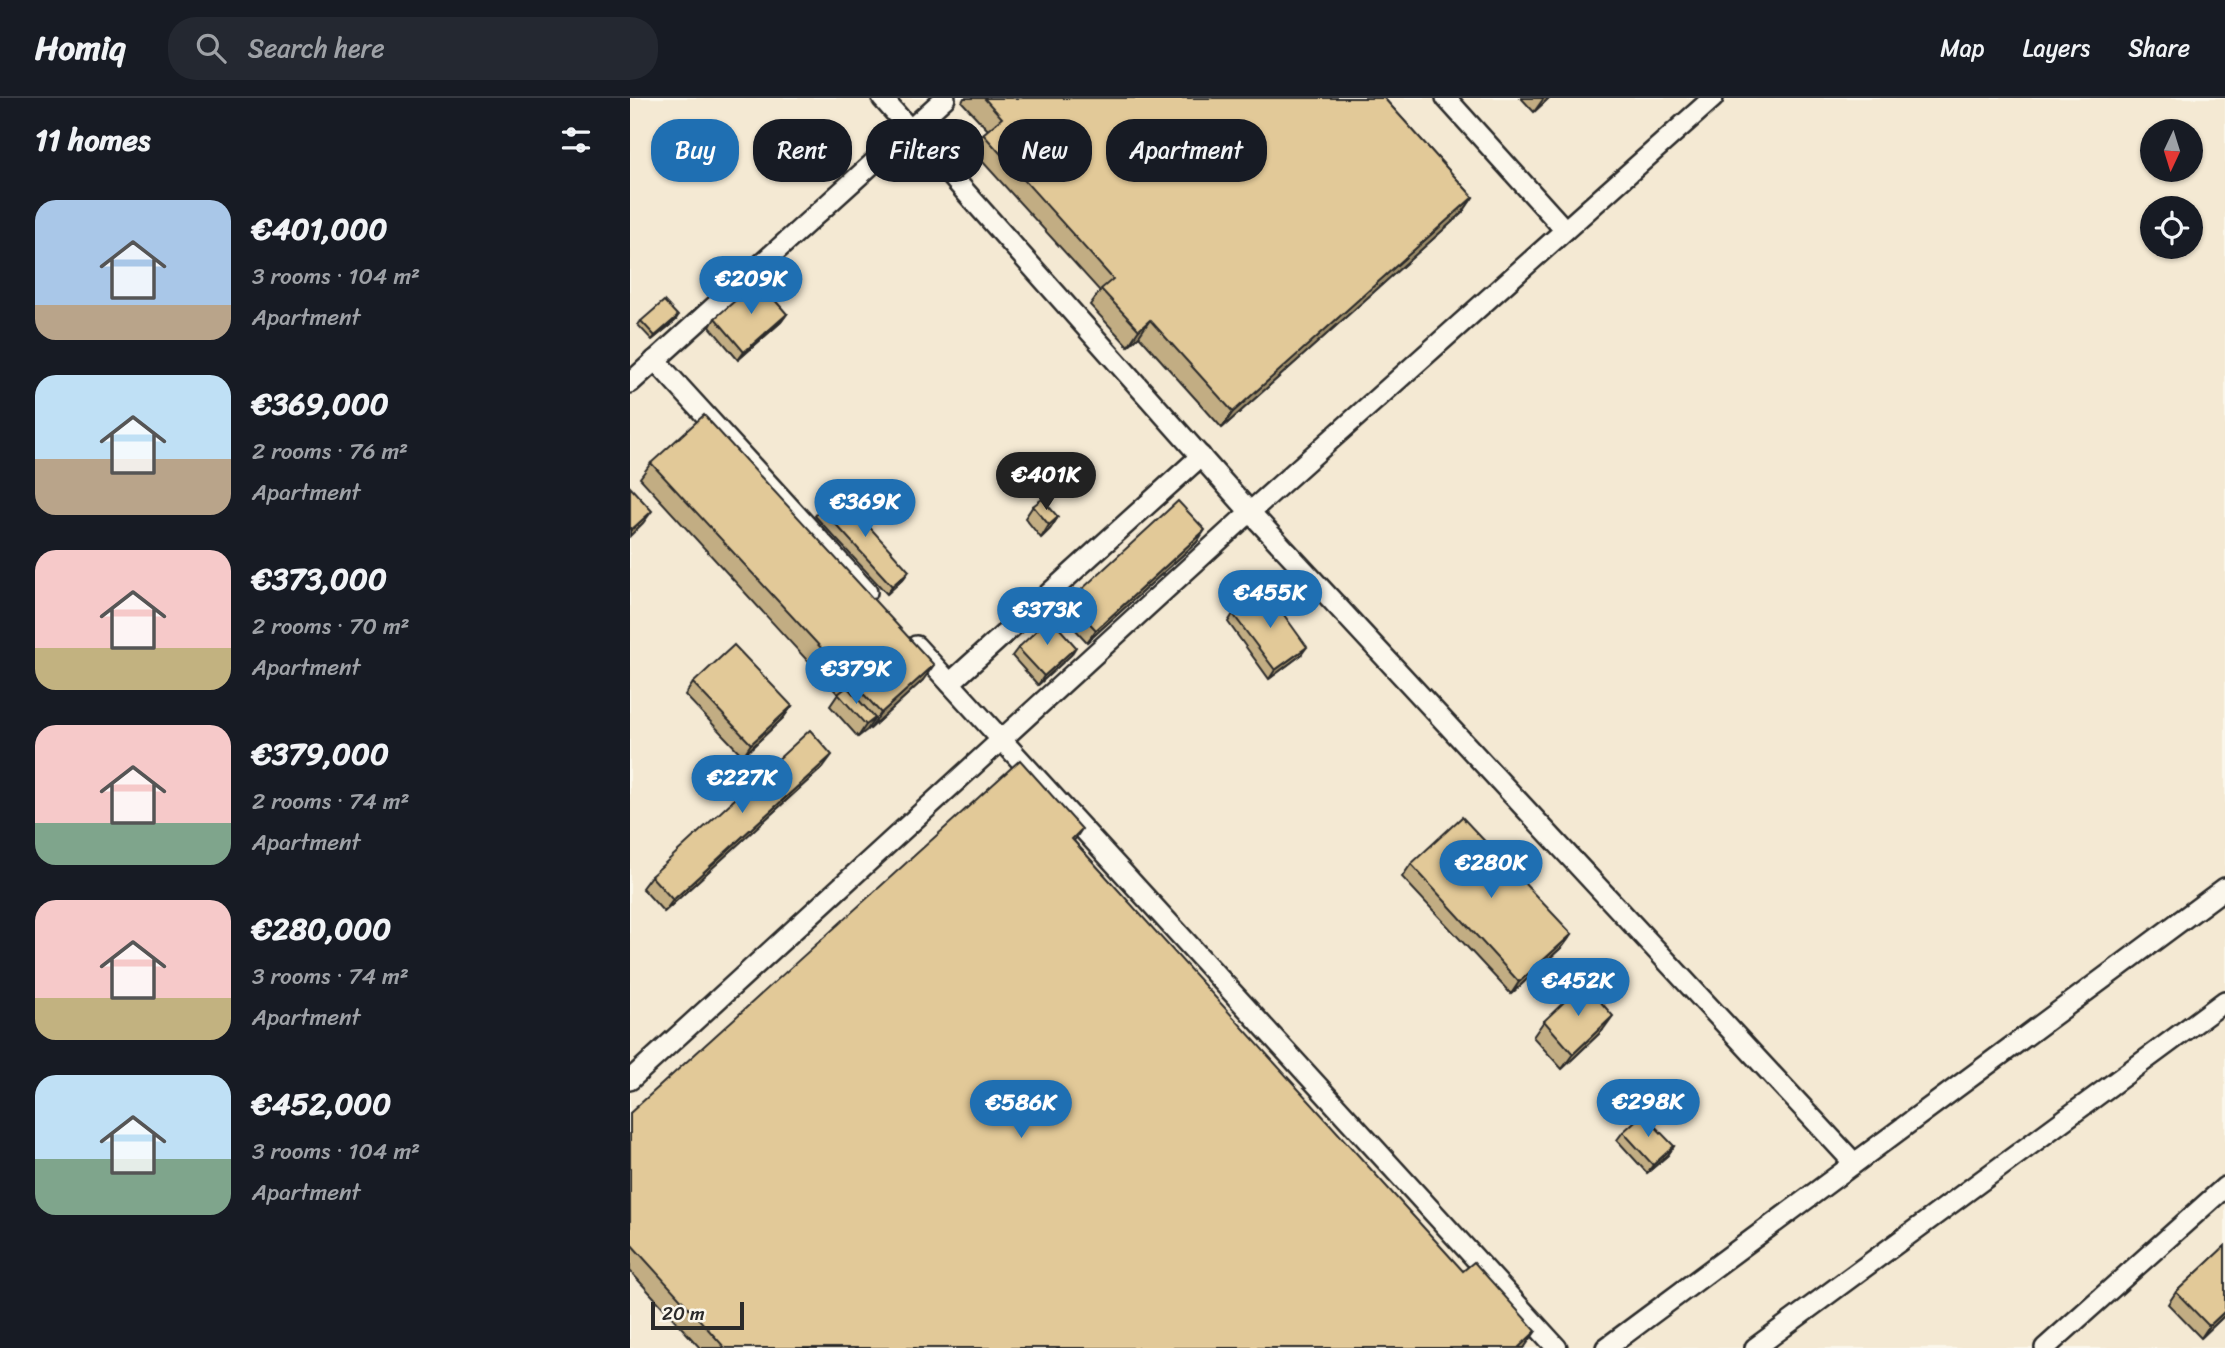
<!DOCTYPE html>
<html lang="en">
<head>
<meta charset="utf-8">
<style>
	:root { --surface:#171b24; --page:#242831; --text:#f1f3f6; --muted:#9ea1a6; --line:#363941; --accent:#1f6fb2 }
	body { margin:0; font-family:Sriracha,sans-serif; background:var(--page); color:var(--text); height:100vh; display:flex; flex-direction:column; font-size:26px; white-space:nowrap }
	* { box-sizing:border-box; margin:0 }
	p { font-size:23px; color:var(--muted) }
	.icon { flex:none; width:38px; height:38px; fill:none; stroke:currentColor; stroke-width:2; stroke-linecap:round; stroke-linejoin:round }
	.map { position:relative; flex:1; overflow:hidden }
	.side { display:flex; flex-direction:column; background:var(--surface); width:630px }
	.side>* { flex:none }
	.guide { position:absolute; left:21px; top:21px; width:665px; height:63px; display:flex; gap:14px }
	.needle { width:46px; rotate:184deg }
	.buttons { position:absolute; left:1510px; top:21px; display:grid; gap:14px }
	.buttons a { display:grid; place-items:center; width:63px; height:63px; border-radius:50%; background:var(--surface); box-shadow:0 2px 5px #0004; font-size:35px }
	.scale { position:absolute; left:21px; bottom:18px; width:93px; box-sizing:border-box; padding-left:7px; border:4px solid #2b2b2b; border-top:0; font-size:19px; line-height:24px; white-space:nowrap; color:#2b2b2b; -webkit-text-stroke:5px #fbf7ec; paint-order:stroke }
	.price { position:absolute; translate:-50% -60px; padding:0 16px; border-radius:24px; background:var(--accent); color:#fff; font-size:23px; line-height:46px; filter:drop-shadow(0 2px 4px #0008) }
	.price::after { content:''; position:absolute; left:50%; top:42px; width:21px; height:16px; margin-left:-10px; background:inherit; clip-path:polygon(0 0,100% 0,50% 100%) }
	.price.current { background:#222; color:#fff }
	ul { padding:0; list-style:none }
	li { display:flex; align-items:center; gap:21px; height:175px; padding:0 35px }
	li span { display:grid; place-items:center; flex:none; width:196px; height:140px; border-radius:21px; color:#555 }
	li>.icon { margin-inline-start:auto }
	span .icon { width:84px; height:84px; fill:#fffc; stroke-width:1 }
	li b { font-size:30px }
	h2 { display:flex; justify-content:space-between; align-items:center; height:84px; padding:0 35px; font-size:30px }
	.tag { padding:0 24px; border-radius:28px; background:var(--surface); box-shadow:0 2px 5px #0004; font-size:24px; line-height:63px }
	.tag.current { background:var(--accent); color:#fff }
	header { display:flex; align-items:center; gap:42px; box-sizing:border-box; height:98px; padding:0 35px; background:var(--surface); border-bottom:2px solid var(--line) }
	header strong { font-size:33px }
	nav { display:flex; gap:38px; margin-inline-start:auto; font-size:24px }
	.search { width:490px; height:63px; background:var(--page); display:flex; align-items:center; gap:18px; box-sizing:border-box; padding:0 24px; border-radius:28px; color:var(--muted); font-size:26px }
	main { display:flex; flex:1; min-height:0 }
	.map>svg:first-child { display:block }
</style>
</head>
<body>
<header>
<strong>Homiq</strong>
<div class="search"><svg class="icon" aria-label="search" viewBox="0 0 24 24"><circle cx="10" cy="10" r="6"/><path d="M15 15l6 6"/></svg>Search here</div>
<nav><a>Map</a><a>Layers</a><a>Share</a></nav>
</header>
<main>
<section class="side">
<h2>11 homes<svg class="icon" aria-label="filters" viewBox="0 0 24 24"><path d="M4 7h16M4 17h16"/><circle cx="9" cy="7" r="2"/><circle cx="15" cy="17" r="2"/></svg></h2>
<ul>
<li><span style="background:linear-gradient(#a9c7e8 75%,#b9a48a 0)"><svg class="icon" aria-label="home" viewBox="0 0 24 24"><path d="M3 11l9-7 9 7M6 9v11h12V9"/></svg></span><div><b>€401,000</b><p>3 rooms · 104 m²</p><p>Apartment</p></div></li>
<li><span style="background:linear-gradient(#bfe0f5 60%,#b9a48a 0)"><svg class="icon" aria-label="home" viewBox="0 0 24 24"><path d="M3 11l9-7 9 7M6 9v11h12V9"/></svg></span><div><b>€369,000</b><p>2 rooms · 76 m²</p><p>Apartment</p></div></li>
<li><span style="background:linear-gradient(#f6c9c9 70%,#c2b280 0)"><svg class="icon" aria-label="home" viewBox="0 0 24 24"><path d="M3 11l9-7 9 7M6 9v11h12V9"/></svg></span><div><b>€373,000</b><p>2 rooms · 70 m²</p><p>Apartment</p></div></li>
<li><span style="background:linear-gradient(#f6c9c9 70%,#7fa58c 0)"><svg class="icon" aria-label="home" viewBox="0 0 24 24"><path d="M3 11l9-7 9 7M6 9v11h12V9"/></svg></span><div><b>€379,000</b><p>2 rooms · 74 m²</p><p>Apartment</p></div></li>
<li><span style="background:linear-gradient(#f6c9c9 70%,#c2b280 0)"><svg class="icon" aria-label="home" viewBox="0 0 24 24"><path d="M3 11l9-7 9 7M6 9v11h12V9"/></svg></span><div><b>€280,000</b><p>3 rooms · 74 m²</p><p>Apartment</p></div></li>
<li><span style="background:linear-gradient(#bfe0f5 60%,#7fa58c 0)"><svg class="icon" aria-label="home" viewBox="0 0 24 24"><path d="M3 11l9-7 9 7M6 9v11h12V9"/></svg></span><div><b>€452,000</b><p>3 rooms · 104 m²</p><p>Apartment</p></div></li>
</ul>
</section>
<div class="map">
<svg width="1595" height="1250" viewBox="0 0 1595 1250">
	<rect width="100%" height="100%" fill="#fbf7ec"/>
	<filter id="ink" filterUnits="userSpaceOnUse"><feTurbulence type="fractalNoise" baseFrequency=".0143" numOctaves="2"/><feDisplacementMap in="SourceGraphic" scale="14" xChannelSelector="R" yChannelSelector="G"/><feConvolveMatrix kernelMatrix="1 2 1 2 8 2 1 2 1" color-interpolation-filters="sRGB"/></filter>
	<g filter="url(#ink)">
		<!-- built -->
		<path fill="#f4e9d3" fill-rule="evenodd" d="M0 0H1595V1250H0ZM1522 33H1561V72H1522ZM1522 110H1561V149H1522Z"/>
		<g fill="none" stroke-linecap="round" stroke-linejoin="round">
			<defs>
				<g id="lane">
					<path d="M252 0 620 414 1224 1065"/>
					<path d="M816 0 935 132"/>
					<path d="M25 262 237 494"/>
					<path d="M0 285 315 0"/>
					<path d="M286 548 927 1250"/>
					<path d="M320 585 571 358"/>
					<path d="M0 982 620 414 1083 0"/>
					<path d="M976 1250 1595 790"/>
					<path d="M1125 1250 1595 903"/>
					<path d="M1415 1250 1595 1089"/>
				</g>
			</defs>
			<!-- lane casing -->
			<use href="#lane" stroke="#2b2b2b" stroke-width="24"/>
			<!-- lane -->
			<use href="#lane" stroke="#fbf7ec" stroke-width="19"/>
		</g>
		<!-- wall -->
		<g fill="#c2ad83" stroke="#2b2b2b" stroke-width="2">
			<path d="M334 0H754L843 99 832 115 592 330 509 238 498 248 460 207 470 193 342 52 353 36 358 32 332 4Z"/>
			<path d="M891 0H919L904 14Z"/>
			<path d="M157 216 151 224 108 262 80 229 85 220Z"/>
			<path d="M11 223H45L22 242 8 227Z"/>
			<path d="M21 365 293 582 240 631 238 629 228 639 200 608 208 596 10 380Z"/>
			<path d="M403 408 428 419 420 431 411 440 395 420Z"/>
			<path d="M191 410 279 473 273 481 257 496 185 418Z"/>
			<path d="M567 444 457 544 430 515 439 503Z"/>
			<path d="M603 516 671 557 639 581 598 524Z"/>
			<path d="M388 550 441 557 408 587 382 558Z"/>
			<path d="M63 585 162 608 153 620 113 658 55 597Z"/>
			<path d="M193 669 34 814 12 790 21 778Z"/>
			<path d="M452 731 444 743 895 1249 894 1250H70L0 1173V1015Z"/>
			<path d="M781 766 942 836 933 848 881 896 772 779Z"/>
			<path d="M914 923 972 933 932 971 903 939Z"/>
			<path d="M993 1034 1044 1048 1038 1057 1017 1075 987 1042Z"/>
			<path d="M1595 1148V1217L1571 1240 1538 1206 1546 1194Z"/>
		</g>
		<!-- shaded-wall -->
		<g fill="#9e8d6a" stroke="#2b2b2b" stroke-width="2">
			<path d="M914 0H919L904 14Z"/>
			<path d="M843 99 832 115 592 330 603 314Z"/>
			<path d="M157 216 151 224 108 262 114 254Z"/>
			<path d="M48 218 45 223 22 242 25 238Z"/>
			<path d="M520 222 509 238 498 248 509 232Z"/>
			<path d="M22 413 13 425 0 438V433Z"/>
			<path d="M428 419 420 431 411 440 419 427Z"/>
			<path d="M575 432 567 444 457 544 466 532Z"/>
			<path d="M279 473 273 481 257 496 262 488Z"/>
			<path d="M446 549 441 557 408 587 414 578Z"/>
			<path d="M677 549 671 557 639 581 645 572Z"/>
			<path d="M304 567 293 582 240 631 251 615Z"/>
			<path d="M162 608 153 620 113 658 121 646Z"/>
			<path d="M245 620 237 632 228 639 236 627Z"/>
			<path d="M202 657 193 669 34 814 43 802Z"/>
			<path d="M942 836 933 848 881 896 889 884Z"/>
			<path d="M983 918 972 933 932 971 943 956Z"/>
			<path d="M1044 1048 1038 1057 1017 1075 1023 1067Z"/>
			<path d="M1595 1213V1217L1571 1240 1579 1228Z"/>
			<path d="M906 1233 894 1250H888Z"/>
		</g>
		<!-- building -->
		<g fill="#e2c998" stroke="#2b2b2b" stroke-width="2">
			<path d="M354 0H754L843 99 603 314 520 222 509 232 471 191 483 181 353 36 372 20Z"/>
			<path d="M128 183 157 216 114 254 85 220Z"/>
			<path d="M34 203 48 218 25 238 11 223Z"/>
			<path d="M74 317 304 567 251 615 21 365Z"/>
			<path d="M0 389 22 413 0 433Z"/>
			<path d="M208 394 279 473 262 488 191 410Z"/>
			<path d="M412 401 428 419 419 427 403 408Z"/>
			<path d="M548 403 575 432 466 532 439 503Z"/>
			<path d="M636 492 677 549 645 572 603 516Z"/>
			<path d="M420 520 446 549 414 578 388 550Z"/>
			<path d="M104 547 162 608 121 646 63 585Z"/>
			<path d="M217 589 245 620 236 627 208 596Z"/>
			<path d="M180 632 202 657 43 802 21 778Z"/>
			<path d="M390 662 452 731 442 741 833 1173 844 1164 906 1233 888 1250H95L0 1145V1015Z"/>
			<path d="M832 719 942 836 889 884 781 766Z"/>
			<path d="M954 885 983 918 943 956 914 923Z"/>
			<path d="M1013 1016 1044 1048 1023 1067 993 1034Z"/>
			<path d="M1595 1148V1213L1579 1228 1546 1194Z"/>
		</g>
	</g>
</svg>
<div class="buttons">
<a><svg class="needle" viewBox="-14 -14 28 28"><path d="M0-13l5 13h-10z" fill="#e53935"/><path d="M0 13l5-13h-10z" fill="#9ea1a6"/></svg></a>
<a><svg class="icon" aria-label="locate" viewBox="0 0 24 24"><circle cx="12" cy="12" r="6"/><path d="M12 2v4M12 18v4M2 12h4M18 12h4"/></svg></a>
</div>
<div class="scale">20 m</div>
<b class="price" style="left:121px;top:218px">€209K</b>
<b class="price current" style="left:416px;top:414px">€401K</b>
<b class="price" style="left:235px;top:441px">€369K</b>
<b class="price" style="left:640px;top:532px">€455K</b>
<b class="price" style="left:417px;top:549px">€373K</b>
<b class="price" style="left:226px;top:608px">€379K</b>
<b class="price" style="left:112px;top:717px">€227K</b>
<b class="price" style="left:861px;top:802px">€280K</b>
<b class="price" style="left:948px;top:920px">€452K</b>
<b class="price" style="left:1018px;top:1041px">€298K</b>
<b class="price" style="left:391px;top:1042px">€586K</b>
<div class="guide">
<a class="tag current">Buy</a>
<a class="tag">Rent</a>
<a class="tag">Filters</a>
<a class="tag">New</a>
<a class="tag">Apartment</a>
</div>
</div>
</main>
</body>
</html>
